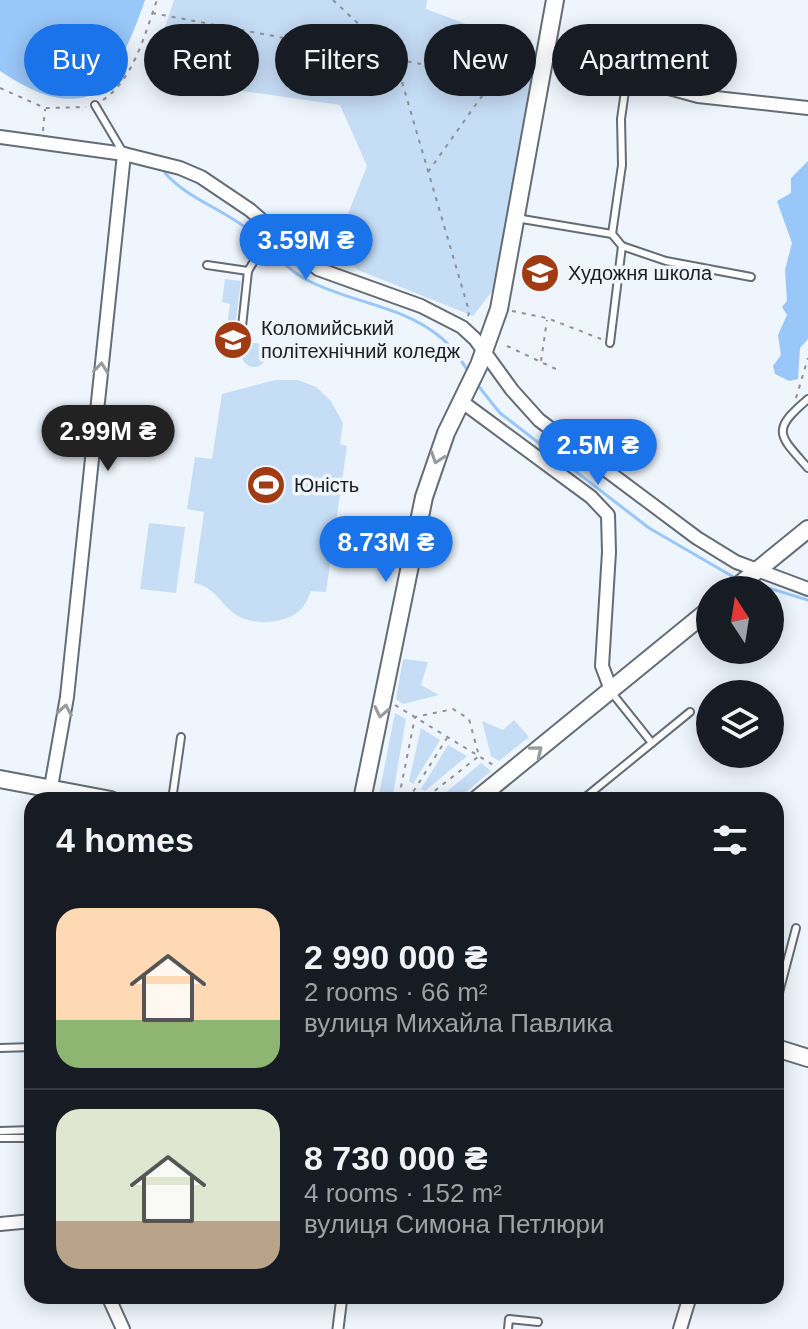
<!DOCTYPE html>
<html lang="en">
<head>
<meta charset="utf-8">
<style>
	:root { --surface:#171b24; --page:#242831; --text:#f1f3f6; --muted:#9ea1a6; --line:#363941; --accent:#1a73e8 }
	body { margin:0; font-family:Arial,sans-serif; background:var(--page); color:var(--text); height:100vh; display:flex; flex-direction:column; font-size:30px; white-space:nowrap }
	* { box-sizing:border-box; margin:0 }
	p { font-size:26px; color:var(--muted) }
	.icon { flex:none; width:44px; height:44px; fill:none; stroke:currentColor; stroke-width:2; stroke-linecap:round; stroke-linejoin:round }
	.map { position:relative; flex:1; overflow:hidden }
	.details { position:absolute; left:24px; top:792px; width:760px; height:512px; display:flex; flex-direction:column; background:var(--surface); border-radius:24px; box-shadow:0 4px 20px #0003 }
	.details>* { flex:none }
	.hud { position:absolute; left:24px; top:24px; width:760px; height:72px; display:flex; gap:16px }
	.needle { width:52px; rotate:348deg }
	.buttons { position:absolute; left:696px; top:576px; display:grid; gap:16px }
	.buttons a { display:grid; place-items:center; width:88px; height:88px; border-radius:50%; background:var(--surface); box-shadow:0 4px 20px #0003; font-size:40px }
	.price { position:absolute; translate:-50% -68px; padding:0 18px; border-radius:28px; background:var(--accent); color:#fff; font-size:26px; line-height:52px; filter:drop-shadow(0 2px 4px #0008) }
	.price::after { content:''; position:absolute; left:50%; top:48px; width:24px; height:18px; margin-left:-12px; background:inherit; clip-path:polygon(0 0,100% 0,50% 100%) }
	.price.on { background:#222; color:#fff }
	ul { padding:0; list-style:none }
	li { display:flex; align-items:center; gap:24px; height:200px; padding:0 32px }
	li+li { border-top:2px solid var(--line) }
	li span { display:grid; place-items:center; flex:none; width:224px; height:160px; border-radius:24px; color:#555 }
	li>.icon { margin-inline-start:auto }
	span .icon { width:96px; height:96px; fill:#fffc; stroke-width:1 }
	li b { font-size:34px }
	h2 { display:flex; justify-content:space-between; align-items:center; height:96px; padding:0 32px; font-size:34px }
	.chip { padding:0 28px; border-radius:36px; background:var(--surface); box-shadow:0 4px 20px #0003; font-size:28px; line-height:72px }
	.chip.on { background:var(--accent); color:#fff }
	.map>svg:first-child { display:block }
</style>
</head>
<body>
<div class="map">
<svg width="808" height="1329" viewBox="0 0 808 1329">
	<rect width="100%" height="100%" fill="#eef5fd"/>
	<!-- green -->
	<g fill="#c6ddf6">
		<path d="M174 0H427L426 9 543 53 494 289 473 316 358 270 334 249 367 166 340 105 222 88 212 52 161 39Z"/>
		<path d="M225 279 241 281 234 335 226 334 230 304 222 302Z"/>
		<circle cx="254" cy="355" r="12"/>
		<path d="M275 380H298L316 387 331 401 343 423 340 444 347 446 326 592 311 591C308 598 305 607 298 612 283 624 254 625 238 616 219 604 217 588 194 583L204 512 187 509 195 457 212 459 222 394Z"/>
		<path d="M149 523 185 527 176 593 140 589Z"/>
		<path d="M403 659 428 662 421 685 439 695 403 704 396 699Z"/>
		<path d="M395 713 406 719 392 800H378Z"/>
		<path d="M514 720 529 737 499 761 491 756 482 721 503 730Z"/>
		<path d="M421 728 440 740 413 784 409 781Z"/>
		<path d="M448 745 467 756 425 791 421 789Z"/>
		<path d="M481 763 491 771 456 800H437Z"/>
	</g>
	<!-- water -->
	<g fill="#99c7f9">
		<path d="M0 0H145C138 21 114 85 94 94 62 108 27 89 0 71Z"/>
		<path d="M808 161V339L800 348 798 379 789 381 775 374 773 366 781 355 778 335 787 315 782 307 787 301 785 270 792 243 777 201 791 193V178Z"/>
	</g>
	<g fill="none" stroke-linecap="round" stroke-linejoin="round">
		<!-- stream -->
		<g stroke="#99c7f9" stroke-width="3">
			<path d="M165 173C188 199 223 209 250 231 270 246 283 267 305 279 347 302 401 305 439 336 452 346 461 360 470 374"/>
			<path d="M476 383 500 413 649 528 737 579"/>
			<path d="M752 583 808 600"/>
		</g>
		<defs>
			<g id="service">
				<path d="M95 105 124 154"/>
				<path d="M516 218 612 234 622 246 610 343"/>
				<path d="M612 234 622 165 621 119 627 77"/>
				<path d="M622 246 666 261 751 277"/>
				<path d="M207 265 248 271"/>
				<path d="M240 345 248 271 257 256 280 234"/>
				<path d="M808 399C770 431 779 435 808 468"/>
				<path d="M612 693 652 743"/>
				<path d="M172 800 181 737"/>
				<path d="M582 800 690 712"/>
				<path d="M776 1004 796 928"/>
				<path d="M0 1048 32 1047"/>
				<path d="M0 1131 32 1130"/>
				<path d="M0 1138H32"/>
				<path d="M508 1329 509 1319 538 1322"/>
			</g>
			<path id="pedestrian" d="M338 1329 342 1296"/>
			<g id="minor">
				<path d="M545 54 698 96 808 108"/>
				<path d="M0 137 124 154 180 168 201 177 250 210 318 269 421 306 462 327 475 339 512 390 539 420 697 538 736 562 808 589"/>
				<path d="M461 401 591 497 608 515 609 552 602 666 611 690"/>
				<path d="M51 787 67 697 124 154"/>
				<path d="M0 1224 32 1221"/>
				<path d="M108 1296 123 1329"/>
				<path d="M680 1329 690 1296"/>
			</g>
			<g id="tertiary">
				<path d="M733 590 808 529"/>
				<path d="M0 779 111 800"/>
				<path d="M362 800 424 497 446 433 479 365 499 309 555 0"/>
				<path d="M476 800 710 609"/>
				<path d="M776 1048 808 1058"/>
			</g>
		</defs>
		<!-- service casing -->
		<use href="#service" stroke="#646c75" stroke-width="10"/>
		<!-- pedestrian casing -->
		<use href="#pedestrian" stroke="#646c75" stroke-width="13"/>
		<!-- minor casing -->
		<use href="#minor" stroke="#646c75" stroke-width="16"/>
		<!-- tertiary casing -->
		<use href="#tertiary" stroke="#646c75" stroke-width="20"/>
		<!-- path -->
		<g stroke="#8d9298" stroke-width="2" stroke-dasharray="4 6" stroke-linecap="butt">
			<path d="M333 0 395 58 469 311 468 318"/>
			<path d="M152 13 495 78 531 65"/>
			<path d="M0 88 45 108 86 107"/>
			<path d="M103 100C134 79 145 33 157 0"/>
			<path d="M43 131 45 109"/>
			<path d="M428 172 494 79"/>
			<path d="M512 311 547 318 601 339"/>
			<path d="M507 346 558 370"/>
			<path d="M541 361 547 320"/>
			<path d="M796 398 808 358"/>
			<path d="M395 705 495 766"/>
			<path d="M408 800 447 738"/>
			<path d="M413 800 400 792 415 717 453 709 469 719 479 756 423 800"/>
		</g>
		<!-- service -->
		<use href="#service" stroke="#fff" stroke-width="6"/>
		<!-- pedestrian -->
		<use href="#pedestrian" stroke="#fff" stroke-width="9"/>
		<!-- minor -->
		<use href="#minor" stroke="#fff" stroke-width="12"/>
		<!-- tertiary -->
		<use href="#tertiary" stroke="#fff" stroke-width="16"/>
	</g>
	<!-- one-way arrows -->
	<defs><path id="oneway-chevron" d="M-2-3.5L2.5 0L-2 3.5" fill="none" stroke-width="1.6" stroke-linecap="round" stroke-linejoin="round" transform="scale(2)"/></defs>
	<g stroke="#989a9c">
		<use href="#oneway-chevron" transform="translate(101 368) rotate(-84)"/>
		<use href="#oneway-chevron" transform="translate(437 458) rotate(109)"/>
		<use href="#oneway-chevron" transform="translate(65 710) rotate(-80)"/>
		<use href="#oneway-chevron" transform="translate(381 712) rotate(102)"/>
		<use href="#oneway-chevron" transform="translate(537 751) rotate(-39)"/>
	</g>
	<!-- icons -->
	<defs>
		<symbol id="school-disc" viewBox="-11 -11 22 22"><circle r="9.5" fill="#a13b14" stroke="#eef5fd"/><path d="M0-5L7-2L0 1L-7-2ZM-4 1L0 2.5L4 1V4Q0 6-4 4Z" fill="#fff"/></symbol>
		<symbol id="university-disc" viewBox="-11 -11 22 22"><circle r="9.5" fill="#a13b14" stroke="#eef5fd"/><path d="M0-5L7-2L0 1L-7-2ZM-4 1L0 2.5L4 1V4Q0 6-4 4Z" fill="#fff"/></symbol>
		<symbol id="stadium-disc" viewBox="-11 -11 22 22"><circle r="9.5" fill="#a13b14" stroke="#eef5fd"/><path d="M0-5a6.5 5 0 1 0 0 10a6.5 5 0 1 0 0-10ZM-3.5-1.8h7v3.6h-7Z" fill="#fff"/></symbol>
	</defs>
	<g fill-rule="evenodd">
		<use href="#school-disc" x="518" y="251" width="44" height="44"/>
		<use href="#university-disc" x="211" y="318" width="44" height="44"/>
		<use href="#stadium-disc" x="244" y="463" width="44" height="44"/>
	</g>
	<g text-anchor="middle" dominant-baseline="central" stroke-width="7" stroke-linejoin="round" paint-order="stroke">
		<!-- poi labels -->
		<g font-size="20" fill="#1b1e22" stroke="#eef5fd" text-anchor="start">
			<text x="568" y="273">Художня школа</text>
			<text x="261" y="328">Коломийський<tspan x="261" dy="23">політехнічний коледж</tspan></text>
			<text x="294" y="485">Юність</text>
		</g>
	</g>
</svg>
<div class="buttons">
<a><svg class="needle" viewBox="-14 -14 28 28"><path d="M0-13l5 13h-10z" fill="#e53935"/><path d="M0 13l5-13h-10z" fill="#9ea1a6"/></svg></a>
<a><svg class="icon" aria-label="layers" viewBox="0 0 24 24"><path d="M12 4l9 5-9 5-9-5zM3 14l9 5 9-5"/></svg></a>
</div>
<b class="price" style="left:306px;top:282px">3.59M ₴</b>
<b class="price on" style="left:108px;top:473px">2.99M ₴</b>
<b class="price" style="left:598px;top:487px">2.5M ₴</b>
<b class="price" style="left:386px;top:584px">8.73M ₴</b>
<div class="hud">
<a class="chip on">Buy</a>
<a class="chip">Rent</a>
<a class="chip">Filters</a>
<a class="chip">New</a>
<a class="chip">Apartment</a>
</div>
<section class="details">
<h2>4 homes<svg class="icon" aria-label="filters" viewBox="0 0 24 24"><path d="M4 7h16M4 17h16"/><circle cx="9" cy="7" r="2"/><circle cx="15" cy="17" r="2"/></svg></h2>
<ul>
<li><span style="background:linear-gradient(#ffd9b3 70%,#8fb573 0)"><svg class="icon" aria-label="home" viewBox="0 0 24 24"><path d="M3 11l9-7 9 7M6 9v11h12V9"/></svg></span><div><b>2 990 000 ₴</b><p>2 rooms · 66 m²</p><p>вулиця Михайла Павлика</p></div></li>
<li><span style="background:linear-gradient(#dfe7d0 70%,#b9a48a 0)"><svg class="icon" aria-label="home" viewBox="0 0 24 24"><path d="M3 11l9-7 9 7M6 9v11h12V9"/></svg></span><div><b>8 730 000 ₴</b><p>4 rooms · 152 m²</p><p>вулиця Симона Петлюри</p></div></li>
</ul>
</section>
</div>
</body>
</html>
